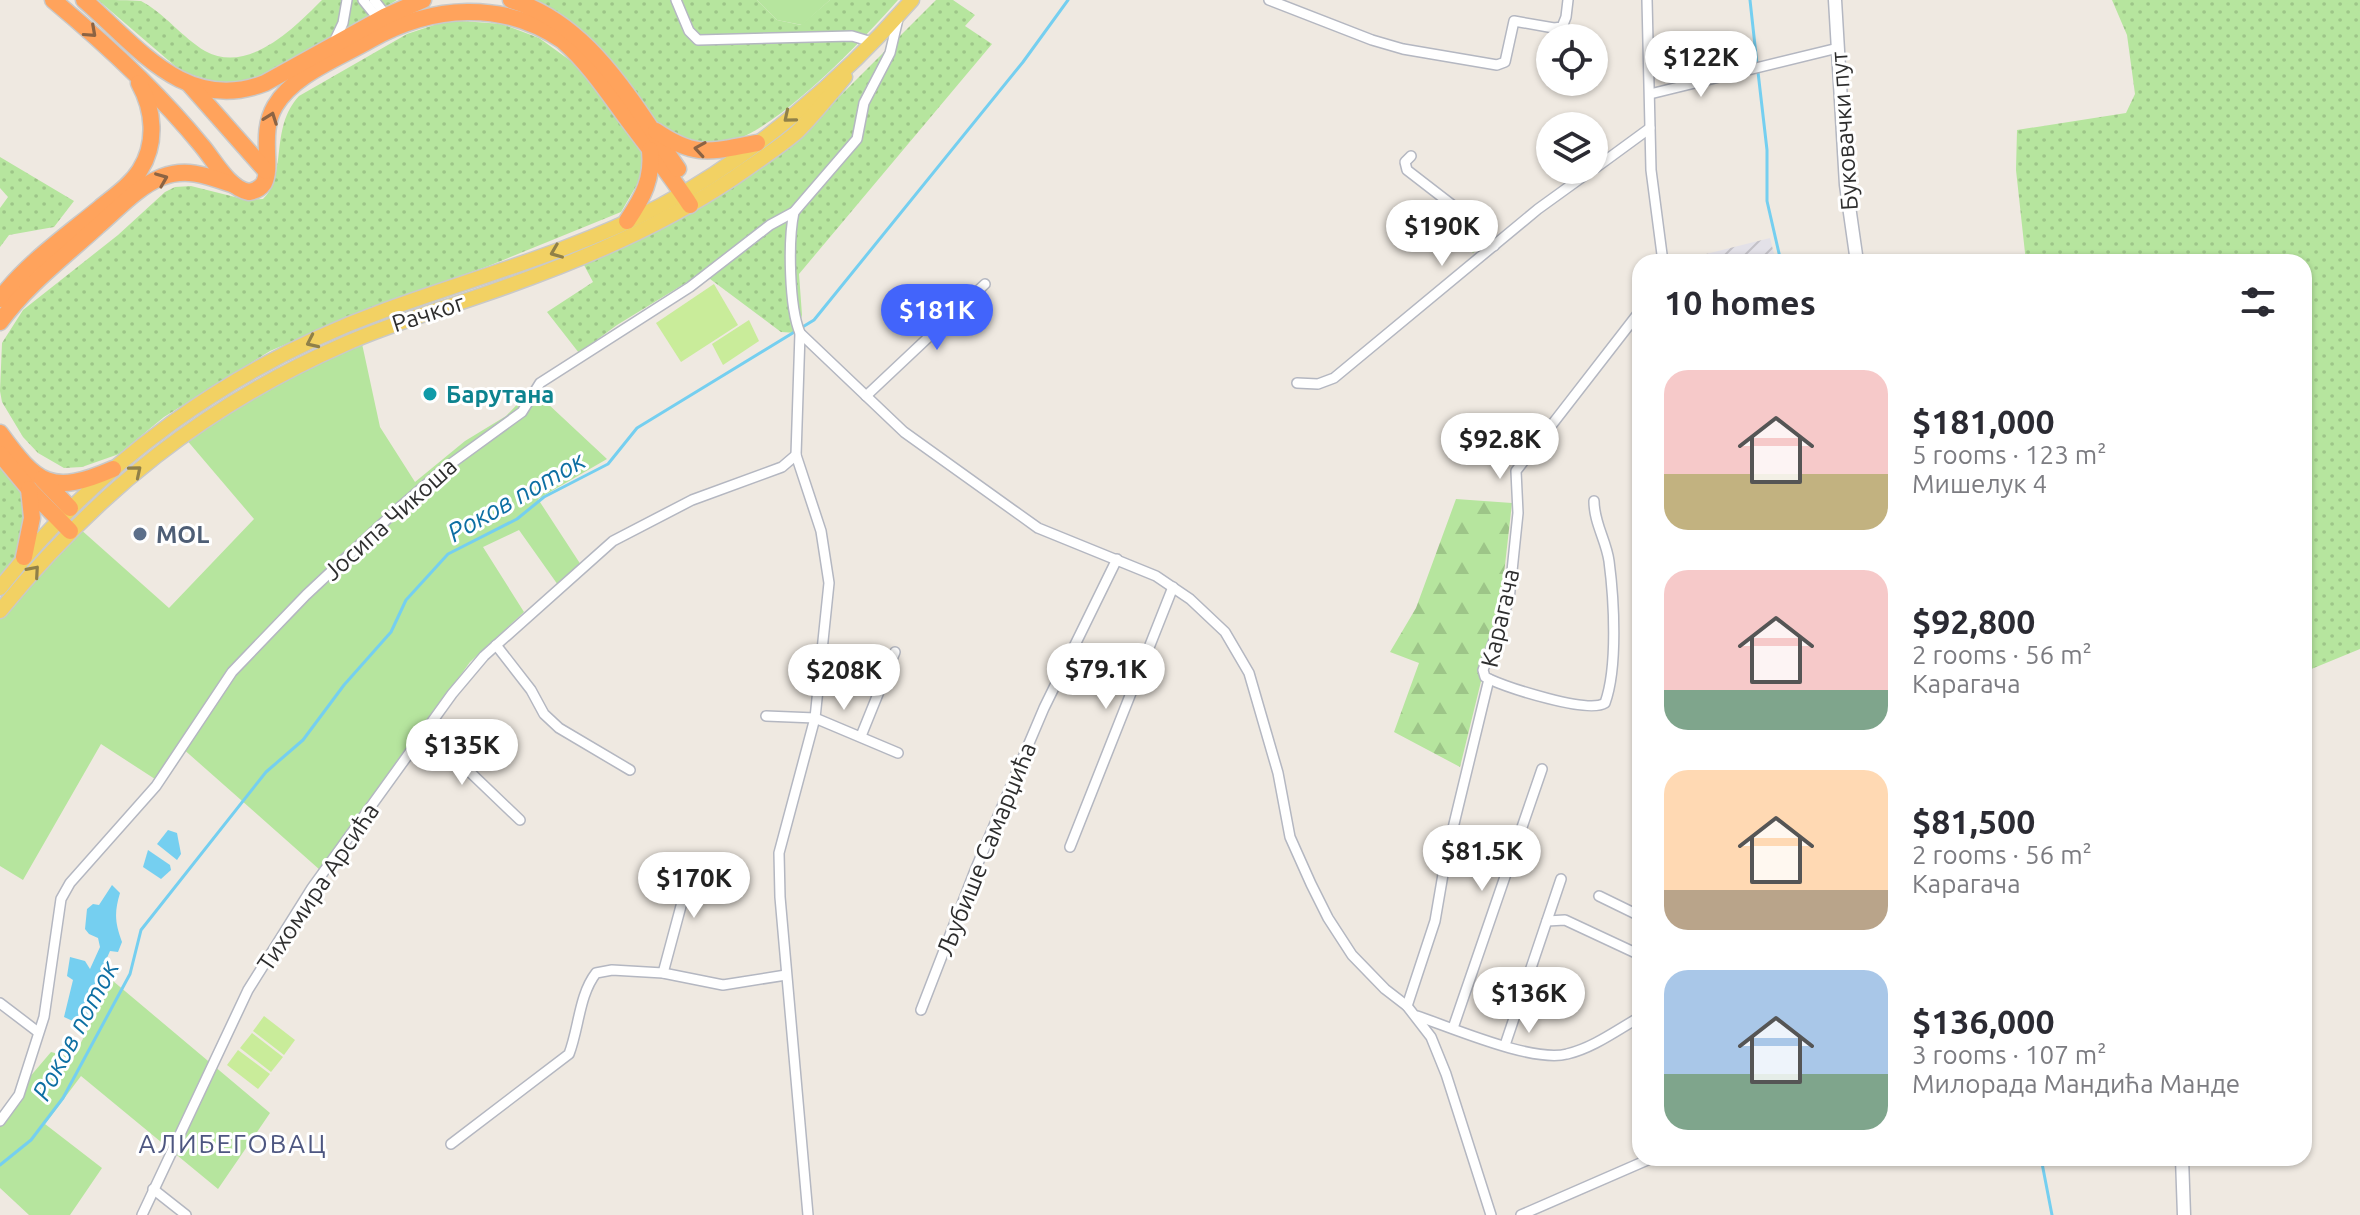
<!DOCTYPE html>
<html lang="en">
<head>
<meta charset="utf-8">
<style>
	:root { --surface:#fff; --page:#f7f7f7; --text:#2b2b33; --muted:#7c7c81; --accent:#4264fb }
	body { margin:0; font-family:Ubuntu,sans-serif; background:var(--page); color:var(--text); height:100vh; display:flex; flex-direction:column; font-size:30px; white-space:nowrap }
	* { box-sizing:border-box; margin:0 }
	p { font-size:26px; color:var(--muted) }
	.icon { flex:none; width:44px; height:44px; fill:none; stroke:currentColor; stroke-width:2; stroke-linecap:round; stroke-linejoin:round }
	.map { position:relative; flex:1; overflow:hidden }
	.side { position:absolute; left:1632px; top:254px; width:680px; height:912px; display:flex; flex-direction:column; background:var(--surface); border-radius:24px; box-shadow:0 2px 6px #0004 }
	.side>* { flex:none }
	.fabs { position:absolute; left:1536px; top:24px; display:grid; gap:16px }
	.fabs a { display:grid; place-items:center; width:72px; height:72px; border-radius:50%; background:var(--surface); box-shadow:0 2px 6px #0004; font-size:40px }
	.price { position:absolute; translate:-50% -68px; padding:0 18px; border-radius:28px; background:#fff; color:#222; font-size:26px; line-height:52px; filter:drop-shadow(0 2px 4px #0008) }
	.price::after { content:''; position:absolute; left:50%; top:48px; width:24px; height:18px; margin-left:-12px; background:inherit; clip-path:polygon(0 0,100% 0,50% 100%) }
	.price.current { background:var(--accent); color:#fff }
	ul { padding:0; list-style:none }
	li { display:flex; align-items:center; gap:24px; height:200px; padding:0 32px }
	li span { display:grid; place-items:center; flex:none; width:224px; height:160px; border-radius:24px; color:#555 }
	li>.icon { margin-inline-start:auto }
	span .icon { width:96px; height:96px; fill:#fffc; stroke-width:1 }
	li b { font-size:34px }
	h2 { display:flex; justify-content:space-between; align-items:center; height:96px; padding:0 32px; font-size:34px }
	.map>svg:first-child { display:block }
</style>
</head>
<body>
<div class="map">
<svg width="2360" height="1215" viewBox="0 0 2360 1215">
	<defs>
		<pattern id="industrial-furrows" width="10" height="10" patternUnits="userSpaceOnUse" patternTransform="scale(2)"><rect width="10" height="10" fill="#e3e1e8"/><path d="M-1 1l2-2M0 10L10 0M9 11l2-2" fill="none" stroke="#c3c1c7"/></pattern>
		<pattern id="grass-dots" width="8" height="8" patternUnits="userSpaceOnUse" patternTransform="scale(2)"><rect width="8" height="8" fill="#b6e59e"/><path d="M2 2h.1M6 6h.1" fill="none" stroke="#9dc588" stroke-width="1.8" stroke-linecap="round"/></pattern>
		<pattern id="forest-firs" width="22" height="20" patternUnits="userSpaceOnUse" patternTransform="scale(2)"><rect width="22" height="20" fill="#b6e59e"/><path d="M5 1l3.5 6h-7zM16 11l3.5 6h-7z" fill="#9dc588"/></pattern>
	</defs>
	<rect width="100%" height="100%" fill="#efe9e1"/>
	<!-- industrial -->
	<path fill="url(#industrial-furrows)" d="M1770 238 1776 262H1674Z"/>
	<!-- grass -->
	<g fill="url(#grass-dots)">
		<path d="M98 0C110 0 131 0 141 1 164 13 183 38 205 51 248 75 294 28 322 0H397L279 70 249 81 223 84 182 72Z"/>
		<path d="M529 0H757L777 20 801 25 830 0H898C861 42 789 118 738 139 704 153 668 136 646 111 609 68 587 19 529 0Z"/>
		<path d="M936 0H953L975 15 965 26 992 44 799 274 802 315 797 333 781 332 702 273 617 325 579 353 547 312 593 282 584 265 641 239 696 208 797 139Z"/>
		<path d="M2112 0H2360V649L2304 672V262H2026L2016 170 2017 130 2126 113 2135 94 2127 35Z"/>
		<path d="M449 20 502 24 539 38 582 69 643 149 645 171 621 212 486 267 377 305 270 351 164 417 119 454 82 467 64 468 38 453 23 437 2 402 0 391 2 343 23 310 118 235 165 192 175 187 191 186 247 200 263 199C288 176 269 128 299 96L407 34Z"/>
		<path d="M0 157 74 201 54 227 9 235 0 247V208L8 197 0 188Z"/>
		<path d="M1446 205 1471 222 1488 241 1473 253 1452 230Z"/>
		<path d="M0 460 17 481 27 502 17 555 0 580Z"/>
	</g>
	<!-- forest -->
	<path fill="url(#forest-firs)" d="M1456 499 1512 503 1501 600 1460 767 1394 732 1419 663 1390 652 1416 608Z"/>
	<!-- park -->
	<g fill="#b6e59e">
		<path d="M757 0H830L802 25 777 20Z"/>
		<path d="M361 339 380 427 415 482 465 441 506 416 532 389 607 459 538 499 581 565 558 585 519 530 483 547 524 612 470 662 320 870 181 747 158 781 101 744 23 880 0 866V617L79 528 169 608 254 519 185 438 231 401Z"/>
		<path d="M113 981 270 1113 218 1189 81 1076 45 1124 102 1168 70 1215H29L0 1188V1112L51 1052 73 1058Z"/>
	</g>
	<!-- pitch -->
	<g fill="#c9ec9a">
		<path d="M714 284 738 325 681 362 656 323Z"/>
		<path d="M749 320 759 341 723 365 712 344Z"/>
		<path d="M264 1016 295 1040 284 1055 253 1031Z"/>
		<path d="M252 1033 283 1057 271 1072 240 1048Z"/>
		<path d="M238 1050 270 1074 258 1089 227 1065Z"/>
	</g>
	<!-- water -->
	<g fill="#75cff0">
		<path d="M168 830 177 833 181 854 177 860 157 844Z"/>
		<path d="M148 850 170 865 171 870 161 879 143 867Z"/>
		<path d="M112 885 120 893C114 913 115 923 122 942L118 952 110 951 84 1010 89 1015 85 1021 81 1019 77 1023 64 1017 73 980 67 976 70 957 85 961 90 969 100 947 98 938 89 934 85 929 87 909 93 904 99 905Z"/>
	</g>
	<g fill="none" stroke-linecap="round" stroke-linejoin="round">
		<!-- stream -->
		<g stroke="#75cff0" stroke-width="3">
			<path d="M1750 0 1757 64"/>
			<path d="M1758 72 1767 150V201L1781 262"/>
			<path d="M2041 1158 2052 1215"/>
			<path d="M0 1165 31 1140 63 1098 130 974 141 930 266 772 303 740 344 685 391 632 406 600 448 554 517 519 544 497 608 464 637 428 814 320 1023 62 1068 0"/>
		</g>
		<defs>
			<g id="street">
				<path d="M363 0 380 21"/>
				<path d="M374 0 389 19"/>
				<path d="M676 0 689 31 698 40 852 36 872 42"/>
				<path d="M1269 0 1372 40 1403 49 1497 65 1505 62 1514 21 1554 28 1562 27 1566 17 1568 0"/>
				<path d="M1647 0 1651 170 1663 262"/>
				<path d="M334 42 343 23 347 0"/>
				<path d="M1650 94 1838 48"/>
				<path d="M1411 156 1405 162 1407 170 1473 221 1494 246"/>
				<path d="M1594 169 1650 128"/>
				<path d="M794 212C788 240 789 307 800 333L796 455 821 531 829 583 815 718 779 853 780 897 808 1215"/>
				<path d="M800 333 904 432 1038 528 1156 576 1190 599 1225 632 1249 673 1278 773 1290 837 1311 884 1328 918 1352 955 1385 989 1407 1006 1431 1037 1446 1074 1491 1215"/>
				<path d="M1297 383 1318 384 1334 378 1538 209 1592 170"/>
				<path d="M866 396 985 284"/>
				<path d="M496 645 531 690 544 714 559 728 630 770"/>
				<path d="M1489 679C1509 688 1588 714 1605 703 1618 667 1614 599 1609 561 1606 540 1594 523 1594 501"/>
				<path d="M766 716 815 718 898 753"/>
				<path d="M427 731 520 820"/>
				<path d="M861 736 895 652"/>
				<path d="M1070 847 1173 587"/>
				<path d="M1599 896 1640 916"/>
				<path d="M1547 921 1565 920 1640 955"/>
				<path d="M663 973 681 906 690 860"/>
				<path d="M0 1003 38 1032"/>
				<path d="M1407 1006 1435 921 1446 857 1489 679 1485 677 1483 670 1509 600 1518 513 1516 471 1640 311"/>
				<path d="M921 1010 976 868 1044 708 1117 559"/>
				<path d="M1417 1016C1453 1028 1533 1063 1567 1054 1593 1048 1617 1030 1640 1017"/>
				<path d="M1453 1028 1542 769"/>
				<path d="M1505 1045 1561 879"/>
				<path d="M0 1121 19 1095 44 1017 61 899 70 883 156 786 232 672 306 595 399 508 445 468 522 412 540 383 690 287 770 225 794 212 857 139 864 103 890 53 898 19"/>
				<path d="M451 1144 569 1054C579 1028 579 995 596 973L612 970 663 973 723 985 786 975"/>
				<path d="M153 1189 186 1215"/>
				<path d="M142 1215 248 990 312 888 452 694 484 656 613 541 692 500 782 467 796 455"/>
				<path d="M1521 1215 1652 1158"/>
			</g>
			<g id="secondary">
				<path d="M1835 0 1846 185 1857 262"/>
				<path d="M2182 1158 2184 1215"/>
			</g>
			<g id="primary">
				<path d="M0 588C99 462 232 366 383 311 476 277 571 252 660 206 751 158 844 78 912 0"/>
				<path d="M0 611C97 492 204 406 345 344 390 324 436 311 482 295 575 263 668 225 748 168 765 156 782 145 797 132 814 115 829 96 845 77"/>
			</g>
			<g id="highway">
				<path d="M53 0C107 45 158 92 202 146 214 160 229 189 249 192 255 191 260 189 264 183 273 166 259 133 275 106 294 74 339 58 370 40 432 5 503 0 563 41 588 63 606 90 625 116 647 146 670 174 690 205"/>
				<path d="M84 0C137 46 186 114 265 83L386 16 423 0"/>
				<path d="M511 0C590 23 634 105 678 169"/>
				<path d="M190 85 266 171"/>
				<path d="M656 131C697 159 712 151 757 143"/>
				<path d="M627 221C643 197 653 179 650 150"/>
				<path d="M0 299C26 264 66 236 100 208 113 197 130 186 140 170 157 143 154 110 139 83"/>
				<path d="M0 322C27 285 64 257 98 226 118 209 137 187 162 177 188 167 210 177 234 185"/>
				<path d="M0 433C37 484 51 496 113 469"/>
				<path d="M0 454 29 489 70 531"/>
				<path d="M42 479 70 508"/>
				<path d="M24 557 32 518 29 489"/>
			</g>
		</defs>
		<!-- street casing -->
		<use href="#street" stroke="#b4b7c1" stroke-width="12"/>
		<!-- secondary casing -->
		<use href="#secondary" stroke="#b4b7c1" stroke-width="15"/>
		<!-- primary casing -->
		<use href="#primary" stroke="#c9c9c9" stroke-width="17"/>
		<!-- highway casing -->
		<use href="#highway" stroke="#c9c9c9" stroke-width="19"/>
		<!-- street -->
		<use href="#street" stroke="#fff" stroke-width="9"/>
		<!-- secondary -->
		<use href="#secondary" stroke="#fff" stroke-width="12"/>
		<!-- primary -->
		<use href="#primary" stroke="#f2d163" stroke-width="14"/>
		<!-- highway -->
		<use href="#highway" stroke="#ffa35c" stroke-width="16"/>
	</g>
	<!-- one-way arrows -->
	<defs><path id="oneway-chevron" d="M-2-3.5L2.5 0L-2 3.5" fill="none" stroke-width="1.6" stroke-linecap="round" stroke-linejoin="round" transform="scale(2)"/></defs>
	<g stroke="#8c6343">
		<use href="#oneway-chevron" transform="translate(91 32) rotate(42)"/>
		<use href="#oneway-chevron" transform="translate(271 118) rotate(-70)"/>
		<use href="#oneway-chevron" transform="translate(700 149) rotate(-171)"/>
		<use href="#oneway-chevron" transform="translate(162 179) rotate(-22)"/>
	</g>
	<g stroke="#908048">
		<use href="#oneway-chevron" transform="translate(789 117) rotate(140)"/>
		<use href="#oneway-chevron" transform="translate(556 252) rotate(158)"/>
		<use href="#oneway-chevron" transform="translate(312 342) rotate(155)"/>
		<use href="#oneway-chevron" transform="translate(136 471) rotate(-40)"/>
		<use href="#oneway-chevron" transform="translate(34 571) rotate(-49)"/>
	</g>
	<!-- markers -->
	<circle fill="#0f9aa8" stroke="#fff" stroke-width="3" cx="430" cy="394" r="8"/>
	<circle fill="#5c6f8a" stroke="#fff" stroke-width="3" cx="140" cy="534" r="8"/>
	<g text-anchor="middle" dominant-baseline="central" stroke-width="6" stroke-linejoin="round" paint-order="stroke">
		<!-- street labels -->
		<g font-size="24" fill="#2e2e2e" stroke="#fff">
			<text transform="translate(1844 131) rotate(-94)">Буковачки пут</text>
			<text transform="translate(428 313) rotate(-18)">Рачког</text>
			<text transform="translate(390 519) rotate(-42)">Јосипа Чикоша</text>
			<text transform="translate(1500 618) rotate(-77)">Карагача</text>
			<text transform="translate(986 849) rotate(-68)">Љубише Самарџића</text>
			<text transform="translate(318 887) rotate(-56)">Тихомира Арсића</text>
		</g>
		<!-- culture labels -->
		<g font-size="24" font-weight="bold" fill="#0d838f" stroke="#fff" text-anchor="start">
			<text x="446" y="394">Барутана</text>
		</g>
		<!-- service labels -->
		<g font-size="24" font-weight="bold" fill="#4e5e75" stroke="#fff" text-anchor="start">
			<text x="156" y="534">MOL</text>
		</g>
		<!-- water labels -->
		<g font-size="26" font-style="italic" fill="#0d6fa3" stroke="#fff">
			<text transform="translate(516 496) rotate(-30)">Роков поток</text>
			<text transform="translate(75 1030) rotate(-62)">Роков поток</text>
		</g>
		<!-- neighbourhood labels -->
		<g font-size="26" letter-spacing="2" fill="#4d5680" stroke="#fff">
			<text x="233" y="1143">АЛИБЕГОВАЦ</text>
		</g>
	</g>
</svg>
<div class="fabs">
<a><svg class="icon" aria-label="locate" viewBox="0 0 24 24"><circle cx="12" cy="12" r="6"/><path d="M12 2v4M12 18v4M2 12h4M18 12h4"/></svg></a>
<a><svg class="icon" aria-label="layers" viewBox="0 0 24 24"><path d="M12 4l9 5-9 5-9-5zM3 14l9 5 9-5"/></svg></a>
</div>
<b class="price" style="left:1701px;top:99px">$122K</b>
<b class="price" style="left:1442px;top:268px">$190K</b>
<b class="price current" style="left:937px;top:352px">$181K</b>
<b class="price" style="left:1500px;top:481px">$92.8K</b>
<b class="price" style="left:1106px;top:711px">$79.1K</b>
<b class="price" style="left:844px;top:712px">$208K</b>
<b class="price" style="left:462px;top:787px">$135K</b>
<b class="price" style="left:1482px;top:893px">$81.5K</b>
<b class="price" style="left:694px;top:920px">$170K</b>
<b class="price" style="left:1529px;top:1035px">$136K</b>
<section class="side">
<h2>10 homes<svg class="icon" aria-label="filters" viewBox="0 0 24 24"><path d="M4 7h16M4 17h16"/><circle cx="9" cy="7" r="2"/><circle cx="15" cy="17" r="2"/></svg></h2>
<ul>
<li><span style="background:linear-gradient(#f6c9c9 65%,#c2b280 0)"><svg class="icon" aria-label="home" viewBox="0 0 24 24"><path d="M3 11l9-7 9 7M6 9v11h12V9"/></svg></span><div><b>$181,000</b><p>5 rooms · 123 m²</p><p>Мишелук 4</p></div></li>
<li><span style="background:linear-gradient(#f6c9c9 75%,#7fa58c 0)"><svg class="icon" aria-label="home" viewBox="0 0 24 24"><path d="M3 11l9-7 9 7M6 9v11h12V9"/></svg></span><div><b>$92,800</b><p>2 rooms · 56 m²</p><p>Карагача</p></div></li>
<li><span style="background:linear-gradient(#ffd9b3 75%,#b9a48a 0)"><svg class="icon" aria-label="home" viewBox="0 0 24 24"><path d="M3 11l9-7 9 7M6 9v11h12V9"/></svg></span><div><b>$81,500</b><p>2 rooms · 56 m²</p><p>Карагача</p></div></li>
<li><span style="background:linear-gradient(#a9c7e8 65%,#7fa58c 0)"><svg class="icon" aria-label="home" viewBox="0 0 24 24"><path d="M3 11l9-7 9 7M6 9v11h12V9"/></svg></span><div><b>$136,000</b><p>3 rooms · 107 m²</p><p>Милорада Мандића Манде</p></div></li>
</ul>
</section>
</div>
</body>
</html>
